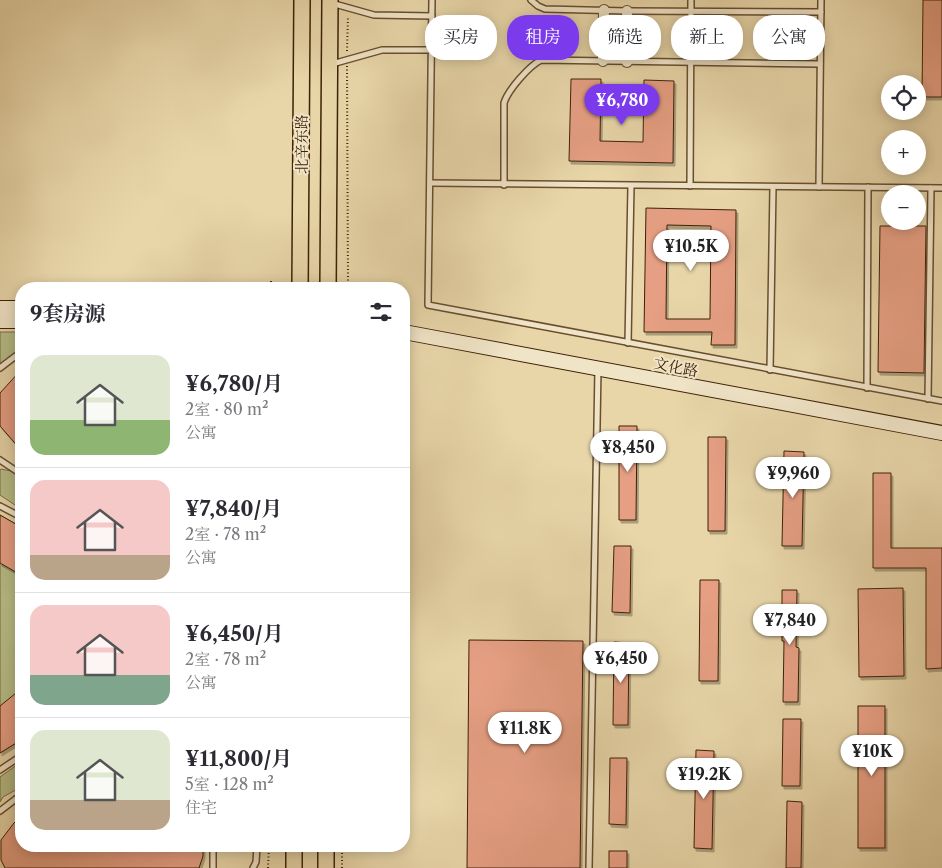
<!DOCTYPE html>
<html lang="zh">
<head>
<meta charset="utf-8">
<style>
	:root { --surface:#fff; --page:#f7f7f7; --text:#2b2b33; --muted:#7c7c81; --line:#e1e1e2; --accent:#7c3aed }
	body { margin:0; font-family:"Libre Caslon Text","Noto Serif SC",serif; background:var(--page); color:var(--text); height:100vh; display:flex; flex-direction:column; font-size:19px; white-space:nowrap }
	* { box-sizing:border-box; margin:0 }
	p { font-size:16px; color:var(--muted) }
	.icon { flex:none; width:28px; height:28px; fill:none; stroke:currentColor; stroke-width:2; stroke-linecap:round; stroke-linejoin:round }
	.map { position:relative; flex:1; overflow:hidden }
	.sheet { position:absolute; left:15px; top:282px; width:395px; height:570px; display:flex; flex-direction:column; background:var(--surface); border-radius:20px; box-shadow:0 2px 12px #0003 }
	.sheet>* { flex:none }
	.guide { position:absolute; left:425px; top:15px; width:441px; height:45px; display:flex; gap:10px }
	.buttons { position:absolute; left:881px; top:75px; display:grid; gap:10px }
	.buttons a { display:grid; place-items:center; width:45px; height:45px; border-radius:50%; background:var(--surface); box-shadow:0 2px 12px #0003; font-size:25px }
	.price { position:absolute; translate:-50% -42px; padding:0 11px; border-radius:18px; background:#fff; color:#222; font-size:16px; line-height:32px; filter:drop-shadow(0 1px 2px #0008) }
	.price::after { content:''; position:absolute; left:50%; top:30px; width:15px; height:11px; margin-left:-8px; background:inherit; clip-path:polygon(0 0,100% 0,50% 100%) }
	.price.current { background:var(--accent); color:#fff }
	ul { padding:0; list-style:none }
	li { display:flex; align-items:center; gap:15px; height:125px; padding:0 15px }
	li+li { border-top:1px solid var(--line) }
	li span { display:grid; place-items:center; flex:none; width:140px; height:100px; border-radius:15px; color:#555 }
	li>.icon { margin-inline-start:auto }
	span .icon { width:60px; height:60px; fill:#fffc; stroke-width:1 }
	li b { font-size:21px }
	h2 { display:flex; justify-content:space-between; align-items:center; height:60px; padding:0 15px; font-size:21px }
	.pill { padding:0 18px; border-radius:20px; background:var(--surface); box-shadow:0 2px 12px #0003; font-size:18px; line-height:45px }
	.pill.current { background:var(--accent); color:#fff }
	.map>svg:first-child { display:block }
</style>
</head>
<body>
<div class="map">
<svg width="942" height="868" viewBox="0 0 942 868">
	<defs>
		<filter id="shadow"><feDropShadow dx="2" dy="3" stdDeviation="0" flood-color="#0004"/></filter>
	</defs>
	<rect width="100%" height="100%" fill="#e8d6a9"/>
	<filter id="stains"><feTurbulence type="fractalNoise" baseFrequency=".004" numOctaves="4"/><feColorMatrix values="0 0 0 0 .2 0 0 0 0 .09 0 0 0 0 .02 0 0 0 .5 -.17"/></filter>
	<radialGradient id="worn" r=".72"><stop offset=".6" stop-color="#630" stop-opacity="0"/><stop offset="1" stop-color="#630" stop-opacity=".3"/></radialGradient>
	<!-- green -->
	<g fill="#b7bd87" stroke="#7a6e46">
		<path d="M0 332H21V351L0 365Z"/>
		<path d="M1 469 11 471 21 476V509L0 495V470Z"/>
		<path d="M0 515 21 527V740L0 753Z"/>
		<path d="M21 762V787L3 797 0 802V777Z"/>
	</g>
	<!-- building -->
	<g fill="#e69f83" stroke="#3d2006" fill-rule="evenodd" filter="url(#shadow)">
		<path d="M923 0H942V97H922Z"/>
		<path d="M571 79H601L600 141 643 142 644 80 674 81 673 163 569 161Z"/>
		<path d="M646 208 736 210 735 345H711L712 332H644ZM667 225 711 226 710 319H666Z"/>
		<path d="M880 226H926L924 373 878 372Z"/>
		<path d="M21 370V450L0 426V393Z"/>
		<path d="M619 426H637L636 520H619Z"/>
		<path d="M708 437H726L725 531H708Z"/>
		<path d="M784 451 804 452 802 546H782Z"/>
		<path d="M873 473H891V548H942V668L926 669V568H873Z"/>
		<path d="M0 515 21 527V575L0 563Z"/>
		<path d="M614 546H631L630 613 612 612Z"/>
		<path d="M700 580H719L718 681H699Z"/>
		<path d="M903 588 904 676 859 677 858 589Z"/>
		<path d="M782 590H797L796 647 799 648 798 702H783L784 641H782Z"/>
		<path d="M469 640 583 641 580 868H467Z"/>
		<path d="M614 642 629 643 628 725H613Z"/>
		<path d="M21 689V740L0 753V706Z"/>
		<rect x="858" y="706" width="27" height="142"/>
		<path d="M783 719H801L800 786H782Z"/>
		<path d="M696 750 714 751 712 849 694 848Z"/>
		<path d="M610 758H627L626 825 609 824Z"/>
		<path d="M787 801 802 802 801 868H786Z"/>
		<path d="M21 816V846H203V856L199 868H5L1 860V840L14 823Z"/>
		<rect x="609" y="851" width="18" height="17"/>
	</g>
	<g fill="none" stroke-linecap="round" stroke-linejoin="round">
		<defs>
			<g id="lane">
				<path d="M432 0 428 305 942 401"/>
				<path d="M531 0 538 6 545 9 627 11 821 12"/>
				<path d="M331 3 374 15 432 16"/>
				<path d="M332 64 382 50H431"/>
				<path d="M430 183 942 188"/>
				<path d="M504 185V103C508 90 529 66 541 60L820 64"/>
				<path d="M690 186 691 0"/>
				<path d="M819 187 821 0"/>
				<path d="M628 343 631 186"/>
				<path d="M0 368 21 352"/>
				<path d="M770 370 773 187"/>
				<path d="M867 388 868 187"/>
				<path d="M928 399 931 188"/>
				<path d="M0 460 21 474"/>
				<path d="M0 506 21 517"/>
				<path d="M0 770 21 756"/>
				<path d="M0 811 21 795"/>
				<path d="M213 868V846"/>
				<path d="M253 868 256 862 257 846"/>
				<path d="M589 868 598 369"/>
			</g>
			<g id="street">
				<path d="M603 61 604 10"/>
				<path d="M627 62V11"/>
			</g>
			<g id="secondary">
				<path d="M0 308H21"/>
				<path d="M0 321H21"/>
				<path d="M404 332 942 433"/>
			</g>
			<g id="primary">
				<path d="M300 289 302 0"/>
				<path d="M328 289 330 0"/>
				<path d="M294 868V846"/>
				<path d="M326 868V846"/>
			</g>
		</defs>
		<!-- lane casing -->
		<use href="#lane" stroke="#684e2f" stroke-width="8"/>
		<!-- street casing -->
		<use href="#street" stroke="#684e2f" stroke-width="12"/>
		<!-- secondary casing -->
		<use href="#secondary" stroke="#3d2006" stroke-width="16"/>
		<!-- primary casing -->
		<use href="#primary" stroke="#3d2006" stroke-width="18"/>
		<!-- path -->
		<g stroke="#3d2006" stroke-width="2" stroke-dasharray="1 2.5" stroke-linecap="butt">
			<path d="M347 51 348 16"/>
			<path d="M347 66 348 289"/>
			<path d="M271 289V281"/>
			<path d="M268 868 269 846"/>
			<path d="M342 868V846"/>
		</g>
		<!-- lane -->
		<use href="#lane" stroke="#f0e4c7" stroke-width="5"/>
		<!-- street -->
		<use href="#street" stroke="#f0e4c7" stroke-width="10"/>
		<!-- secondary -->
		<use href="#secondary" stroke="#f0e4c7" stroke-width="14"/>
		<!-- primary -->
		<use href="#primary" stroke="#e8d6a9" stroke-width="15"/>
	</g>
	<g text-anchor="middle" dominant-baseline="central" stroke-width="4" stroke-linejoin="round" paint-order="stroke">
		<!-- street labels -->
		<g font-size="15" fill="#3d2006" stroke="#f0e4c7">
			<text transform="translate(301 144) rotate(-90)">北辛东路</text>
			<text transform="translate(676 367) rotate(11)">文化路</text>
		</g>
	</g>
	<rect width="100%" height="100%" filter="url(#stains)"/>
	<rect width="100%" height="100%" fill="url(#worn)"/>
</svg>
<div class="buttons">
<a><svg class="icon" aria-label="locate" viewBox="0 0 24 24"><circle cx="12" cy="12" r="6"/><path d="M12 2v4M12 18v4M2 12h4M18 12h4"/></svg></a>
<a>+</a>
<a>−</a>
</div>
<b class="price current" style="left:622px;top:126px">¥6,780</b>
<b class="price" style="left:691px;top:272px">¥10.5K</b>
<b class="price" style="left:628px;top:473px">¥8,450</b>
<b class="price" style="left:793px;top:499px">¥9,960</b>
<b class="price" style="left:790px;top:646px">¥7,840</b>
<b class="price" style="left:621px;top:684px">¥6,450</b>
<b class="price" style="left:525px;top:754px">¥11.8K</b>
<b class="price" style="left:872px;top:777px">¥10K</b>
<b class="price" style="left:704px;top:800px">¥19.2K</b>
<div class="guide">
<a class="pill">买房</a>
<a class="pill current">租房</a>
<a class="pill">筛选</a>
<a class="pill">新上</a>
<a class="pill">公寓</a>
</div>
<section class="sheet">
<h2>9套房源<svg class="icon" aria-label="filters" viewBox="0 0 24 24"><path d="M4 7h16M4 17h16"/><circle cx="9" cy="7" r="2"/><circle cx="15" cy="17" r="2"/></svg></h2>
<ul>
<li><span style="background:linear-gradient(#dfe7d0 65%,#8fb573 0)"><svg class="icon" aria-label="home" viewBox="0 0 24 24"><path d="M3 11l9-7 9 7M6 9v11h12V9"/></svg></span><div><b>¥6,780/月</b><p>2室 · 80 m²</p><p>公寓</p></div></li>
<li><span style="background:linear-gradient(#f6c9c9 75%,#b9a48a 0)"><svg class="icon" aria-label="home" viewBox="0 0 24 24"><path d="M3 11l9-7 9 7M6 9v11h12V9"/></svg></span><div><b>¥7,840/月</b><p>2室 · 78 m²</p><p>公寓</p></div></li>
<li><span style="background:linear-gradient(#f6c9c9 70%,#7fa58c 0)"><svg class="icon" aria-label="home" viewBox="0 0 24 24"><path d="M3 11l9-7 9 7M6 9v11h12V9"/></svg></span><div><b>¥6,450/月</b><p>2室 · 78 m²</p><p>公寓</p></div></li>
<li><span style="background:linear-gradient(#dfe7d0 70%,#b9a48a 0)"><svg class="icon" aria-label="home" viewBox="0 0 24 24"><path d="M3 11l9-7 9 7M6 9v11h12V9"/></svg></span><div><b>¥11,800/月</b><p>5室 · 128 m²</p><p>住宅</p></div></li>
</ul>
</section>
</div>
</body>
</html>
